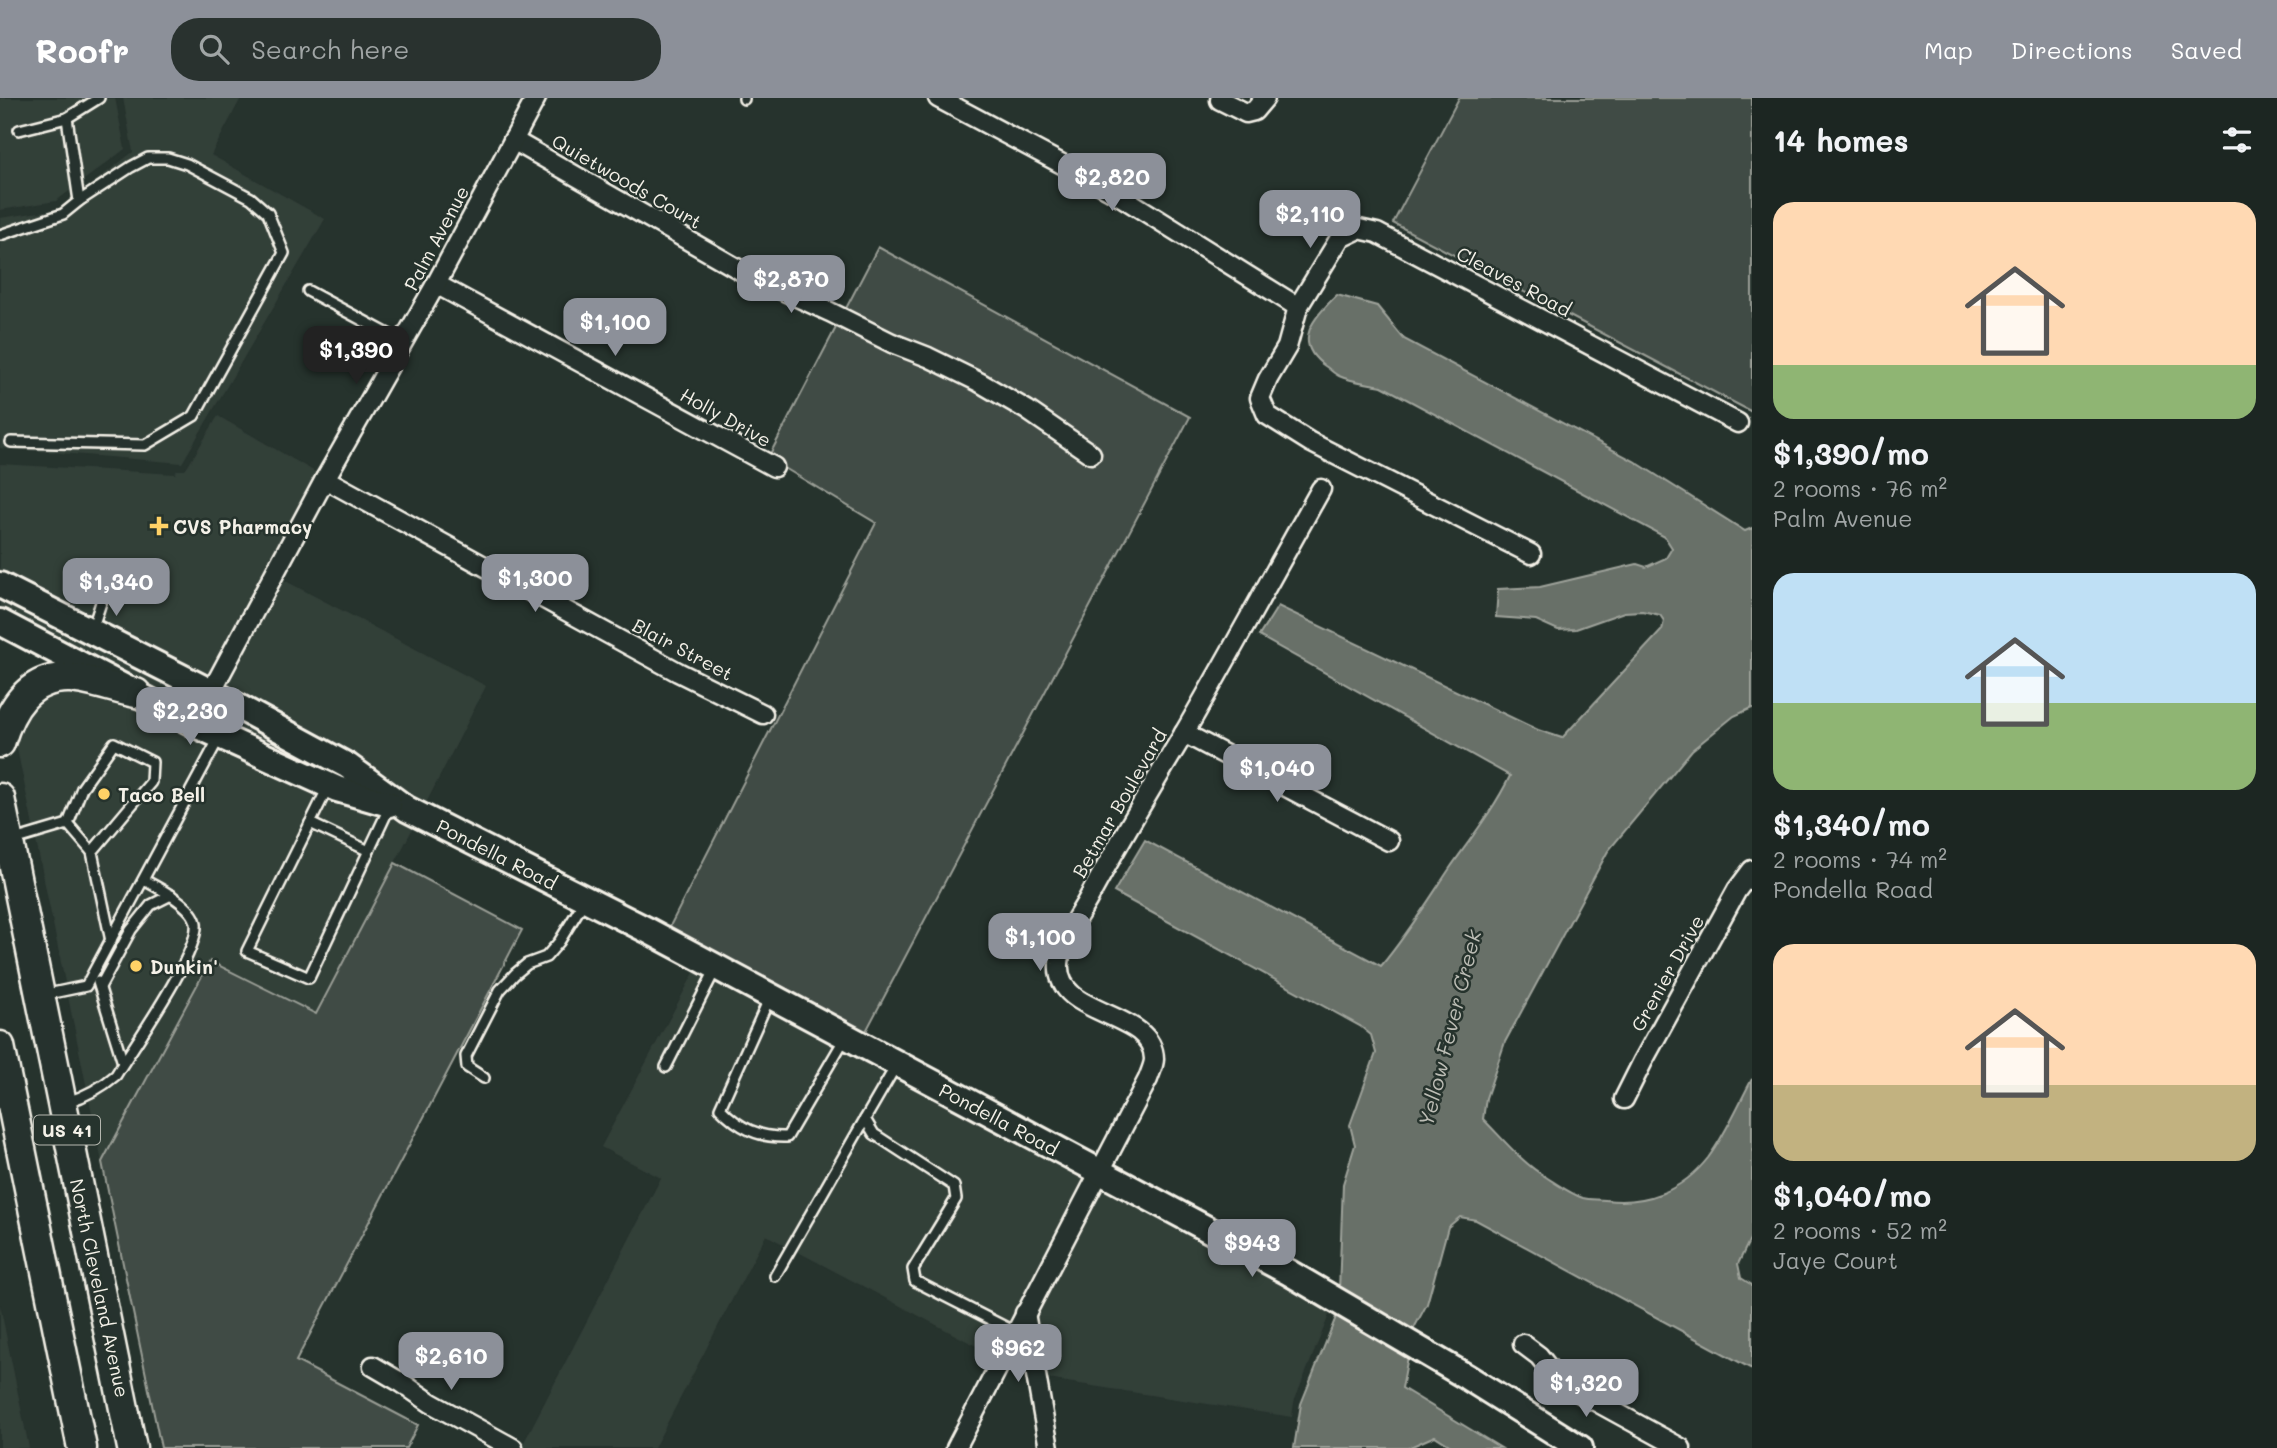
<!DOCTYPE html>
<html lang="en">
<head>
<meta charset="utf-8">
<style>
	:root { --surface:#1c2622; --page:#29322f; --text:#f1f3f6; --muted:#a0a5a5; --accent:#8c9099 }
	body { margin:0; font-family:Mali,sans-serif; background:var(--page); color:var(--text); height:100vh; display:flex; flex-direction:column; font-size:26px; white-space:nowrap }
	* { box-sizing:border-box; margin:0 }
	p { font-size:23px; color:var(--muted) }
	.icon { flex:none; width:38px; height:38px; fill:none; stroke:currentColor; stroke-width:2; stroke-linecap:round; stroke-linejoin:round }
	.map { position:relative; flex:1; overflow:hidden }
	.sheet { display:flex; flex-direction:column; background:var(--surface); width:525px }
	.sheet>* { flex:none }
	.price { position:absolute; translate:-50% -60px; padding:0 16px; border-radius:14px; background:var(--accent); color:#fff; font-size:23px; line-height:46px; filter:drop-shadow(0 2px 4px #0008) }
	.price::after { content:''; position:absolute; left:50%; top:42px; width:21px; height:16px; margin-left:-10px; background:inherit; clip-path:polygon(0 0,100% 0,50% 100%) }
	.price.active { background:#222; color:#fff }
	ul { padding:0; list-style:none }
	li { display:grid; align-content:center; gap:14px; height:371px; padding:0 21px }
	li span { display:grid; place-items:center; height:217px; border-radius:21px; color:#555 }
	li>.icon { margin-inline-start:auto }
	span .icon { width:126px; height:126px; fill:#fffc; stroke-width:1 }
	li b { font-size:30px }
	h2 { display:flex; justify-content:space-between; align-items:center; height:84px; padding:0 21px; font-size:30px }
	header { display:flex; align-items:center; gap:42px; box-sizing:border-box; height:98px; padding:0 35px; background:var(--accent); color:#fff }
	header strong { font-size:33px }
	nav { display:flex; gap:38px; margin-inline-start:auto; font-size:24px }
	.search { width:490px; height:63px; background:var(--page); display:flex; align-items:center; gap:18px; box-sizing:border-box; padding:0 24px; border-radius:28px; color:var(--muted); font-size:26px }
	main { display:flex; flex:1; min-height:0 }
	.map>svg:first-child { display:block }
</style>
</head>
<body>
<header>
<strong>Roofr</strong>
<div class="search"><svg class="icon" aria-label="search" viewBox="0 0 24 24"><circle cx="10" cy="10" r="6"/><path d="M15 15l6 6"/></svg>Search here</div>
<nav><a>Map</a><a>Directions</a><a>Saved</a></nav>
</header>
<main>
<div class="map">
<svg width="1752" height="1350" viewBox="0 0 1752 1350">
	<rect width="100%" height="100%" fill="#26332d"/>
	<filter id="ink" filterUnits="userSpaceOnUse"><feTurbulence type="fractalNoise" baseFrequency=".0143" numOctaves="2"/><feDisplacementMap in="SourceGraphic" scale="14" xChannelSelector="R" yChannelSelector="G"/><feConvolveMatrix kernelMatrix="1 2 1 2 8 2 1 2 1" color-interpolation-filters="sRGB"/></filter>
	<g filter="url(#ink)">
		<!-- built -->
		<g fill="#333f39">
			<path d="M0 0H115L125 51 56 103 0 112Z"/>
			<path d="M123 0H241L211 57 325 121 182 365 0 350V120L59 111 133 54Z"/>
			<path d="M218 318 329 382 276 478 486 588 424 709 0 476V366L175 376 177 372H185L188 368Z"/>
			<path d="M0 497 207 603 357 687 202 619 0 513Z"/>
			<path d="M69 590 132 605 333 699 402 720 415 726 316 917 209 864 102 1064 13 631 31 603Z"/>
			<path d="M697 869 1330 1210 1329 1217 1294 1304 1292 1319 1035 1279 766 1137 654 1350H521L661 1080 601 1049Z"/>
			<path d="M0 1207 29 1350H0Z"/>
		</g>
		<!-- green -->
		<g fill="#414b45" stroke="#9a9e96" stroke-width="2">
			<path d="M1459 0H1752V314L1393 125Z"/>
			<path d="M878 149 1190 319 864 937 668 832 876 425 768 360Z"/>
			<path d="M395 765 522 832 296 1263 418 1327 406 1350H161L102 1064 210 863 316 916Z"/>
		</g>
		<!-- water -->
		<path fill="#676f68" stroke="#9fa39b" stroke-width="2" d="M1337 197 1377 208 1404 241 1634 363 1745 433 1752 430V610L1734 618 1692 652 1608 753 1505 944 1486 1000 1483 1021C1503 1041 1522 1065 1546 1079 1557 1086 1571 1096 1583 1100 1590 1102 1598 1101 1605 1102 1646 1107 1682 1093 1708 1060 1726 1036 1738 1007 1752 981V1137L1738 1166 1741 1180 1752 1187V1271L1476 1122 1460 1119 1448 1129 1427 1206 1413 1232 1402 1290 1501 1350H1454L1435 1338 1408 1350H1294L1301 1306 1336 1219 1339 1193 1343 1086 1355 1047 1350 1027 1376 955 1371 937 1360 928 1114 794 1145 742 1381 868C1407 837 1428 803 1450 770 1471 740 1494 711 1510 678L1259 538 1278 508 1538 632 1562 640 1662 532 1664 523 1660 517 1642 513 1624 514 1576 531 1558 532 1536 522 1496 519 1498 491 1540 489 1637 466 1646 469 1666 460 1672 450 1665 439 1382 288C1368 285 1352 284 1339 278 1334 276 1330 271 1325 268 1291 244 1314 219 1337 197Z"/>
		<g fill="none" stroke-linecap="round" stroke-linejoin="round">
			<defs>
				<g id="service">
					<path d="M744 1V0"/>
					<path d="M67 20 79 103"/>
					<path d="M19 32 67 20 99 0"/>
					<path d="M0 137 63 116 79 103 131 69 148 60H168L187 66 251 100 268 115 284 155 194 318 145 347 11 344"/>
					<path d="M308 193 403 244"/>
					<path d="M92 532 108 483"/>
					<path d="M328 689 247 853 309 880 390 708"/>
					<path d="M310 725 369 753"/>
					<path d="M68 726 82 690 114 645 152 664 151 684 92 754"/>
					<path d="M14 742 68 726 92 754 111 843"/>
					<path d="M98 884 123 965"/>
					<path d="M100 889 131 832 151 807 171 797"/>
					<path d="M43 897 86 888 219 640"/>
					<path d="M769 901 720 1010C739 1030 759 1040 787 1039L845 940"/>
					<path d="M897 966 865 1021 874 1036 954 1088 956 1101 913 1171 915 1183 1015 1234"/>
					<path d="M666 969 716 870"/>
					<path d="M484 980 467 969 466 958 500 892 515 876 527 866 546 859 559 844 585 802"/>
					<path d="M67 1004C87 998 101 990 116 977 134 947 200 854 196 825 193 807 159 790 144 782"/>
					<path d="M775 1178 865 1021"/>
				</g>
				<g id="minor">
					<path d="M938 0 1109 91 1298 209"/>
					<path d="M1221 0 1220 2 1246 15 1254 13 1265 0"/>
					<path d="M513 42 747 176 830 214 892 245 928 259 979 284 1027 312 1091 356"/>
					<path d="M436 186 774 369"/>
					<path d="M325 381 678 574 763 616"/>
					<path d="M1531 456 1310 344 1267 317 1260 300 1268 281 1287 249 1298 209 1340 140 1359 131 1377 135 1738 325"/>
					<path d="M211 594 325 381 436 186 536 0"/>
					<path d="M1184 635 1389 743"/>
					<path d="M1624 1001 1643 963 1737 792 1752 772"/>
					<path d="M1025 1215 1049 1350"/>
					<path d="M1523 1246 1539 1258 1554 1277 1575 1292 1681 1350"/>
					<path d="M373 1268 402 1285 431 1305 513 1350"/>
					<path d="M956 1350 1148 981C1150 975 1154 967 1154 961 1153 911 1055 920 1059 866 1060 843 1076 822 1087 803 1117 747 1150 692 1183 637 1230 556 1275 473 1321 391"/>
				</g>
				<g id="secondary">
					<path d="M0 487 211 594 348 668 407 711 647 832 1288 1174 1467 1279 1580 1350"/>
					<path d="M0 524 198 628 337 691 389 706"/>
				</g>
				<g id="primary">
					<path d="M0 645C10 611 29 578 71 580 92 582 115 591 136 595"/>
					<path d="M0 700 132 1350"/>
					<path d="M0 948 82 1350"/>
				</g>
			</defs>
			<!-- service casing -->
			<use href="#service" stroke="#f4f1e8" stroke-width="14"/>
			<!-- minor casing -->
			<use href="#minor" stroke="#f4f1e8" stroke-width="23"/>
			<!-- secondary casing -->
			<use href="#secondary" stroke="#f4f1e8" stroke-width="30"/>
			<!-- primary casing -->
			<use href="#primary" stroke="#f4f1e8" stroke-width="33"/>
			<!-- service -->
			<use href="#service" stroke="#26332d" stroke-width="9"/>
			<!-- minor -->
			<use href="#minor" stroke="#26332d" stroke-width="18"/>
			<!-- secondary -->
			<use href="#secondary" stroke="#26332d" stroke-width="24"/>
			<!-- primary -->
			<use href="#primary" stroke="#26332d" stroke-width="28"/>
		</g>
	</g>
	<!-- markers -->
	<g fill="#ffd166" stroke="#26332d" stroke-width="2.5">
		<path d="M155.5 417.5h7v7h7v7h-7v7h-7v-7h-7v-7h7z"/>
		<circle cx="104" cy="696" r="7"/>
		<circle cx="136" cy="868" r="7"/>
	</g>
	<g text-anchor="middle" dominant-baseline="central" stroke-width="5" stroke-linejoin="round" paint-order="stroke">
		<!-- shield labels -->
		<rect fill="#26332d" stroke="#b6b8b0" stroke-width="2" x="34" y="1017.5" width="66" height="29" rx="5"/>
		<g font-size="18" font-weight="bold" fill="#f4f1e8">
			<text x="67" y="1032">US 41</text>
		</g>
		<!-- street labels -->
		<g font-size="19" fill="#f4f1e8" stroke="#26332d">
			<text transform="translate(627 83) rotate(30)">Quietwoods Court</text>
			<text transform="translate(436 140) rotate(-62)">Palm Avenue</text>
			<text transform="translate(1514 183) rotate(28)">Cleaves Road</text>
			<text transform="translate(726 319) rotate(29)">Holly Drive</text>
			<text transform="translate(683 551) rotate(28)">Blair Street</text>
			<text transform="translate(1119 705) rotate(-60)">Betmar Boulevard</text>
			<text transform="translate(497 756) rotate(27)">Pondella Road</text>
			<text transform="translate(1667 875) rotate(-61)">Grenier Drive</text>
			<text transform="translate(999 1021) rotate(28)">Pondella Road</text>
			<text transform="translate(100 1190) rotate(78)">North Cleveland Avenue</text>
		</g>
		<!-- poi labels -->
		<g font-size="19" font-weight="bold" fill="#f4f1e8" stroke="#26332d" text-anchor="start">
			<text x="173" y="428">CVS Pharmacy</text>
			<text x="118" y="696">Taco Bell</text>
			<text x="150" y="868">Dunkin'</text>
		</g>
		<!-- water labels -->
		<g font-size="21" font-style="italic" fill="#bcbdb5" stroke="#26332d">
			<text transform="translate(1449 930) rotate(-76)">Yellow Fever Creek</text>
		</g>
	</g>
</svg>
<b class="price" style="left:1112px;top:115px">$2,820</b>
<b class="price" style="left:1310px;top:152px">$2,110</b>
<b class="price" style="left:791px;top:217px">$2,870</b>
<b class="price" style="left:615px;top:260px">$1,100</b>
<b class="price active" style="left:356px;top:288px">$1,390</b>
<b class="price" style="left:535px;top:516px">$1,300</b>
<b class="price" style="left:116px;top:520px">$1,340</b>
<b class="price" style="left:190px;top:649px">$2,230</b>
<b class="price" style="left:1277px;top:706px">$1,040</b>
<b class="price" style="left:1040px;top:875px">$1,100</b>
<b class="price" style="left:1252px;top:1181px">$943</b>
<b class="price" style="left:1018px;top:1286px">$962</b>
<b class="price" style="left:451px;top:1294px">$2,610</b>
<b class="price" style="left:1586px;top:1321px">$1,320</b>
</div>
<section class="sheet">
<h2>14 homes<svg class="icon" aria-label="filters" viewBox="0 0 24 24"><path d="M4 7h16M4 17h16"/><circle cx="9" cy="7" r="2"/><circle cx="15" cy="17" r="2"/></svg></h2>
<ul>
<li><span style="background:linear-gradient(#ffd9b3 75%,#8fb573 0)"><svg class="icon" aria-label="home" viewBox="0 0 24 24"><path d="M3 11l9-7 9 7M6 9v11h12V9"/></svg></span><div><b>$1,390/mo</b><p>2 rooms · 76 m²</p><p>Palm Avenue</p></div></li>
<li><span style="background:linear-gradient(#bfe0f5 60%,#8fb573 0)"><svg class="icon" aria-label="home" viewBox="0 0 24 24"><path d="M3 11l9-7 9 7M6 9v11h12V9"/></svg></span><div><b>$1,340/mo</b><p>2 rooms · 74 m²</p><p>Pondella Road</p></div></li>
<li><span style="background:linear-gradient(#ffd9b3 65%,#c2b280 0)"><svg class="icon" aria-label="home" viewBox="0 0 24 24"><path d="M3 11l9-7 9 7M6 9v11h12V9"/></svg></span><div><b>$1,040/mo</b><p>2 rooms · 52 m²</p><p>Jaye Court</p></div></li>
</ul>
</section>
</main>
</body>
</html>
